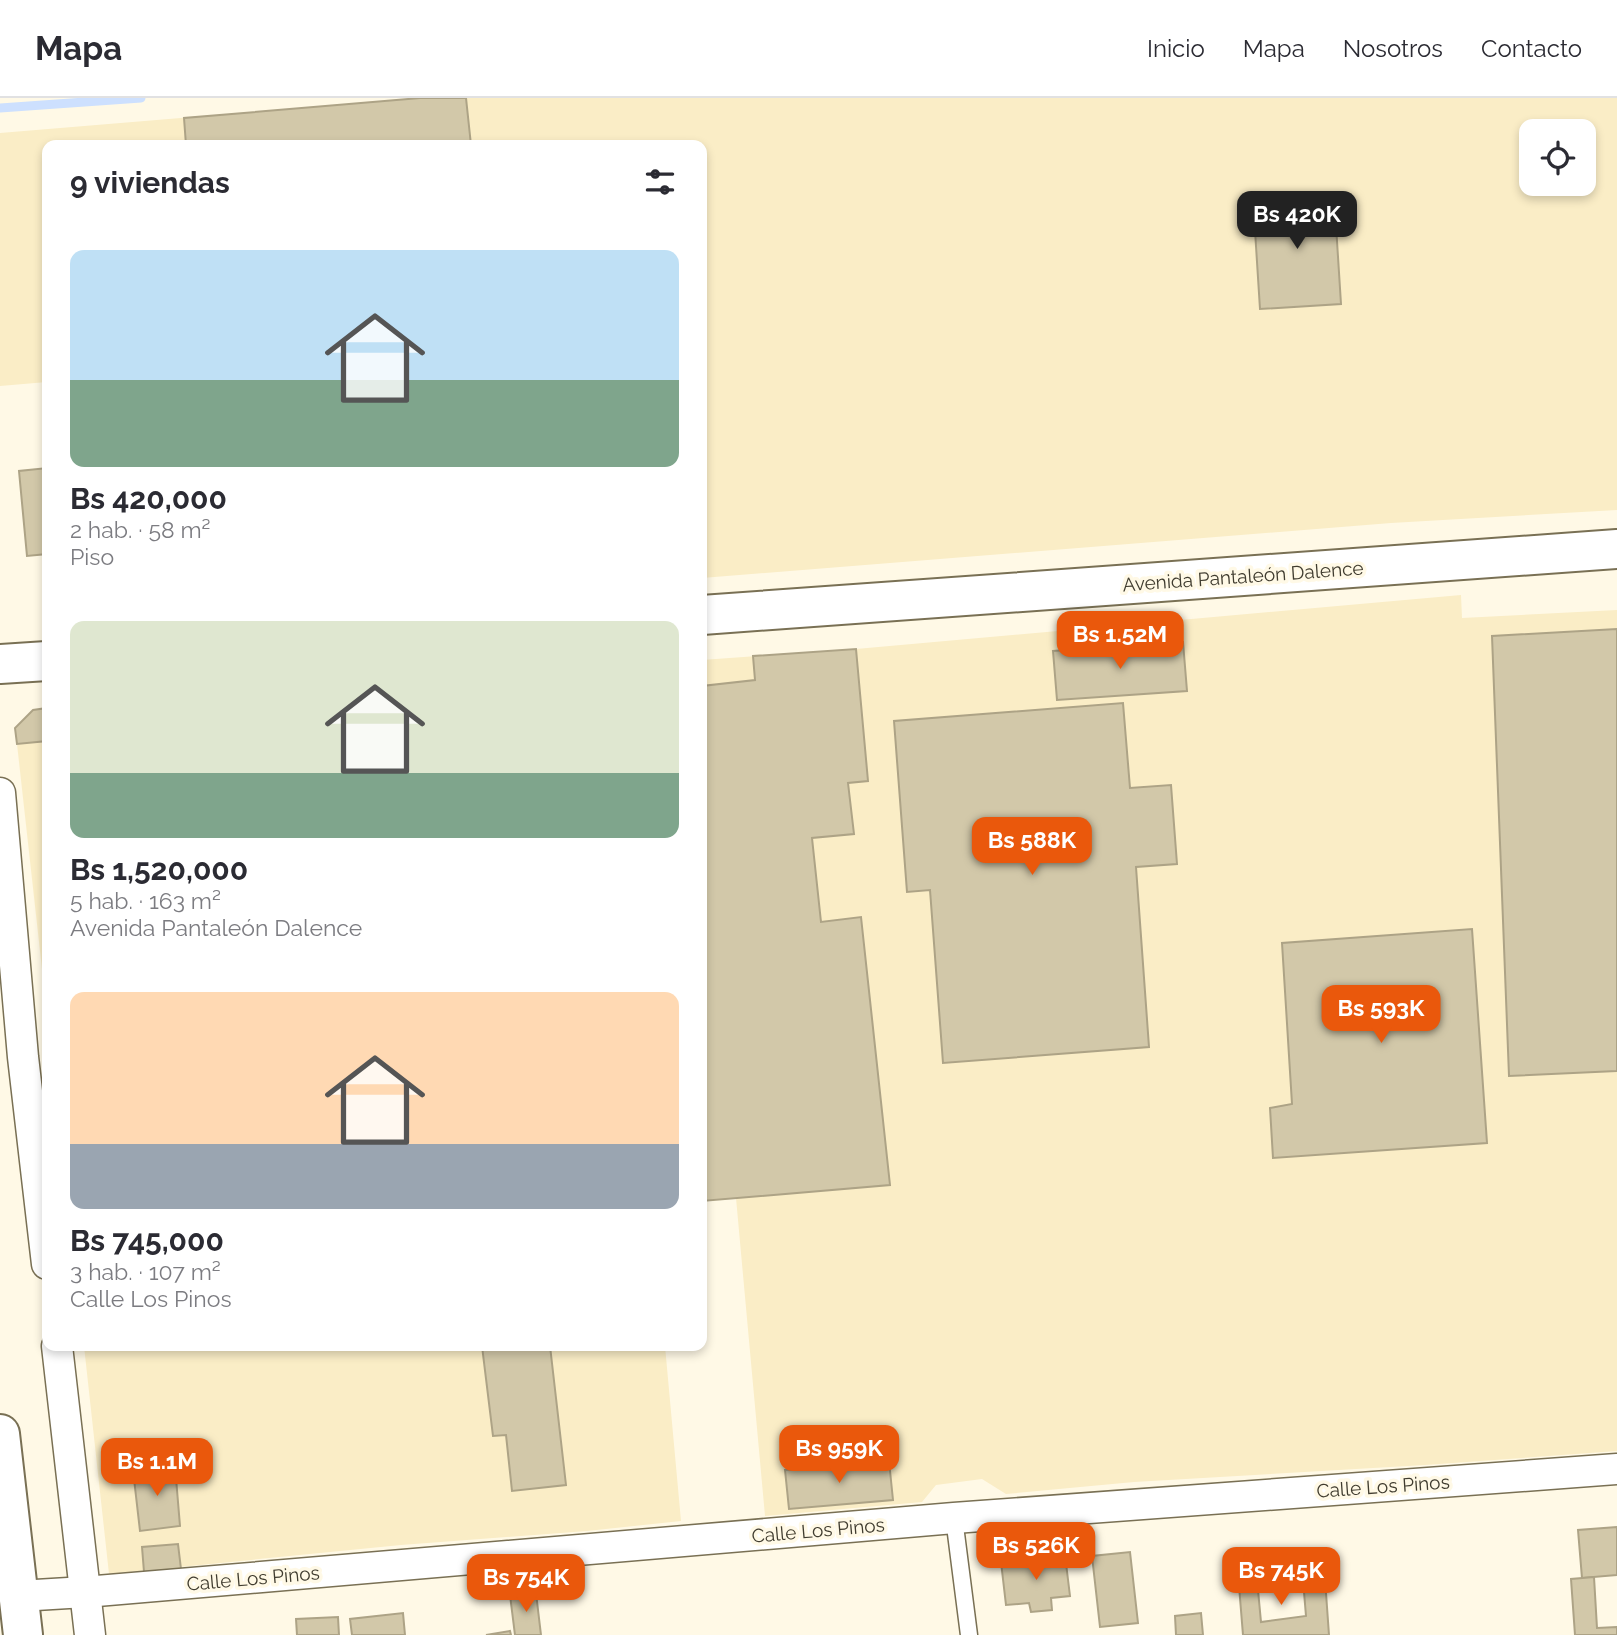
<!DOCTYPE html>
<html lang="es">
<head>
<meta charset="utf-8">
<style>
	:root { --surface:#fff; --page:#f7f7f7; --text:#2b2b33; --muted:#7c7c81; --line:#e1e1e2; --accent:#ea580c }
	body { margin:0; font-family:Raleway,sans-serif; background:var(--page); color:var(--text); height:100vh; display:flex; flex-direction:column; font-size:26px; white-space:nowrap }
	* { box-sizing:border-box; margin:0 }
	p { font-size:23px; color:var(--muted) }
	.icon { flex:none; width:38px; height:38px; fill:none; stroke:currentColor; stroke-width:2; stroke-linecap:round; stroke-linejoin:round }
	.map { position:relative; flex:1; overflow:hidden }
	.drawer { position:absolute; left:42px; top:42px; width:665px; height:1211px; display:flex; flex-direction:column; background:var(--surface); border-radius:14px; box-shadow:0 4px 10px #0003 }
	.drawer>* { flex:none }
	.tools { position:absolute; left:1519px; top:21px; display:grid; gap:14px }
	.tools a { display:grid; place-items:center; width:77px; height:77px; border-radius:14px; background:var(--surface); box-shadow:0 4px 10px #0003; font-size:35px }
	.price { position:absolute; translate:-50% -60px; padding:0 16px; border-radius:14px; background:var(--accent); color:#fff; font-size:23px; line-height:46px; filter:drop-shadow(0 2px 4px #0008) }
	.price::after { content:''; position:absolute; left:50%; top:42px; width:21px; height:16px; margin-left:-10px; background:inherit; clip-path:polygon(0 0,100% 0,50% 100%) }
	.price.on { background:#222; color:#fff }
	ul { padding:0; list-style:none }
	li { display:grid; align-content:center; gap:14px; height:371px; padding:0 28px }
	li span { display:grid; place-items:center; height:217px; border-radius:14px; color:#555 }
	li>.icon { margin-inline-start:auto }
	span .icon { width:126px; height:126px; fill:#fffc; stroke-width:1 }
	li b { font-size:30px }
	h2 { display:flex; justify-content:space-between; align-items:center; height:84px; padding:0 28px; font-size:30px }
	header { display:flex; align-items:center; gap:42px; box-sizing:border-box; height:98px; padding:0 35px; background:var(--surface); border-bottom:2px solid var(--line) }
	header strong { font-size:33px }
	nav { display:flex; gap:38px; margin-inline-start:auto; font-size:24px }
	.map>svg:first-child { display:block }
</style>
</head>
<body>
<header>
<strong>Mapa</strong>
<nav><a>Inicio</a><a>Mapa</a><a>Nosotros</a><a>Contacto</a></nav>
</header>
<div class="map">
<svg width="1617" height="1537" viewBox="0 0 1617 1537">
	<rect width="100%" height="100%" fill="#fff9e6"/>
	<!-- built -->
	<g fill="#faedc6" fill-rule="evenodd">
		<path d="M420 0H1617V412L1391 425 702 480V47H47V284L0 288V35ZM1531 33H1584V86H1531Z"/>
		<path d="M1461 497 1462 520 1617 512V1353L1425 1367 1134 1384 1006 1396 982 1381 936 1387 922 1404 765 1418 736 1100 702 1103V562L856 551Z"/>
		<path d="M47 643V916L17 646Z"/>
		<path d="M84 1248H665L681 1423 587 1433 401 1447 109 1476Z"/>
	</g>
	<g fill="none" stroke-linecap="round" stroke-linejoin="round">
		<!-- stream -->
		<path stroke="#cde0fe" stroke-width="9" d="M0 10 141 0"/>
	</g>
	<!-- building -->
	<g fill="#d2c8a9" stroke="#ada386" stroke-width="2">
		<path d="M420 0H466L471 47H186L184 20Z"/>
		<path d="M1334 96 1341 206 1260 211 1253 101Z"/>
		<path d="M47 370V456L27 458 19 373Z"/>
		<path d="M1617 531V973L1509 978 1492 538Z"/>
		<path d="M1183 544 1187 593 1057 602 1053 553Z"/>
		<path d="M856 551 868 683 848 685 854 736 812 740 821 824 861 819 890 1087 702 1103V588L755 582 753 558Z"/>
		<path d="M1123 605 1130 690 1171 687 1177 766 1136 769 1149 949 943 965 930 792 907 794 894 623Z"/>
		<path d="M47 610V643L17 646 15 630 33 612Z"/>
		<path d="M1472 831 1487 1045 1273 1060 1270 1010 1292 1006 1282 845Z"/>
		<path d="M482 1248H550L566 1387 512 1393 506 1337 493 1338Z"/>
		<path d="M889 1363 893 1402 789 1411 785 1372Z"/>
		<path d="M175 1368 180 1428 140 1433 133 1372Z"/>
		<path d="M1617 1429V1477L1582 1480 1578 1432Z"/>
		<path d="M178 1446 181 1471 144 1474 142 1449Z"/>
		<path d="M1130 1454 1138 1525 1100 1529 1092 1458Z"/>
		<path d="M1065 1457 1070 1498 1051 1500 1052 1512 1031 1514 1029 1505 1006 1507 1001 1464Z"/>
		<path d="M1255 1460 1261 1524 1306 1518 1303 1482 1325 1481 1329 1537H1243L1237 1463Z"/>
		<path d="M1594 1479 1597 1530 1617 1529V1537H1575L1571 1481Z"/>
		<path d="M536 1495 541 1537H515L510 1497Z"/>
		<path d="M403 1515 405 1537H352L350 1521Z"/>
		<path d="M1201 1515 1203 1537H1176L1175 1518Z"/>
		<path d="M338 1519 339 1537H297L296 1521Z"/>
		<path d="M510 1533 511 1537H486Z"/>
	</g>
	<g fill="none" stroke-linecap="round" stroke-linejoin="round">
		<defs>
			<path id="lane" d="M954 1420 969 1537"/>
			<g id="street">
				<path d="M0 695 23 959 47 1166"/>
				<path d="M57 1248 90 1537"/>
				<path d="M19 1498 85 1494 954 1420 1617 1371"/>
			</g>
			<g id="secondary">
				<path d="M702 517 1617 451"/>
				<path d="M0 566 47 563"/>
			</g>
			<path id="highway" d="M0 1336 23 1537"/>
		</defs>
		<!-- lane casing -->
		<use href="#lane" stroke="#797054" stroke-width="19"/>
		<!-- street casing -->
		<use href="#street" stroke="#797054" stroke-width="33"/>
		<!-- secondary casing -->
		<use href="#secondary" stroke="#797054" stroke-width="42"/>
		<!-- highway casing -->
		<use href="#highway" stroke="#797054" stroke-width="42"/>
		<!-- lane -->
		<use href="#lane" stroke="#fff" stroke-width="16"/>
		<!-- street -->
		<use href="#street" stroke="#fff" stroke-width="30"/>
		<!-- secondary -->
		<use href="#secondary" stroke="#fff" stroke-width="38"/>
		<!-- highway -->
		<use href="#highway" stroke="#fff" stroke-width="38"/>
	</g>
	<g text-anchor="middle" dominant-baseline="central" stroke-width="7" stroke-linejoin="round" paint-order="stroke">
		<!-- street labels -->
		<g font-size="19" fill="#403c2f" stroke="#fff9e6">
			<text transform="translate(1243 478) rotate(-4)">Avenida Pantaleón Dalence</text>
			<text transform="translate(1383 1388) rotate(-4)">Calle Los Pinos</text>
			<text transform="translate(818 1432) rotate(-5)">Calle Los Pinos</text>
			<text transform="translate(253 1480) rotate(-5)">Calle Los Pinos</text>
		</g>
	</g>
</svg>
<div class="tools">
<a><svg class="icon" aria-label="locate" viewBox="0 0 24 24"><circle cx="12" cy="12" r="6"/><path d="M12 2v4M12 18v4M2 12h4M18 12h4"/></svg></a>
</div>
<b class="price on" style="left:1297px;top:153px">Bs 420K</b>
<b class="price" style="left:1120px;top:573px">Bs 1.52M</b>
<b class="price" style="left:1032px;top:779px">Bs 588K</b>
<b class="price" style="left:1381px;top:947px">Bs 593K</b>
<b class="price" style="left:839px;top:1387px">Bs 959K</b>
<b class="price" style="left:157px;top:1400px">Bs 1.1M</b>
<b class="price" style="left:1036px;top:1484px">Bs 526K</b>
<b class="price" style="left:1281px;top:1509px">Bs 745K</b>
<b class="price" style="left:526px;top:1516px">Bs 754K</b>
<section class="drawer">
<h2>9 viviendas<svg class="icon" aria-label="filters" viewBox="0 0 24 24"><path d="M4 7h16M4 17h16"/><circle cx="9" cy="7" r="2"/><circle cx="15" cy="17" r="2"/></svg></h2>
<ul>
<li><span style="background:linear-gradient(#bfe0f5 60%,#7fa58c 0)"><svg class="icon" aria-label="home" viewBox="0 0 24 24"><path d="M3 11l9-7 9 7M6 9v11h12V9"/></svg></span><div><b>Bs 420,000</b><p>2 hab. · 58 m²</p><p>Piso</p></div></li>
<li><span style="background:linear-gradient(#dfe7d0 70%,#7fa58c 0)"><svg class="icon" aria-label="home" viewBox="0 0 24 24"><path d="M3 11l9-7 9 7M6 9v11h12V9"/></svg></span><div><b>Bs 1,520,000</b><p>5 hab. · 163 m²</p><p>Avenida Pantaleón Dalence</p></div></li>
<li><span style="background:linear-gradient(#ffd9b3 70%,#9aa5b1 0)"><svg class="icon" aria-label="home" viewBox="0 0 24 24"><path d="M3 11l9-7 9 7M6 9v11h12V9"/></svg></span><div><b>Bs 745,000</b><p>3 hab. · 107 m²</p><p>Calle Los Pinos</p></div></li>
</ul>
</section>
</div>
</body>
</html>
